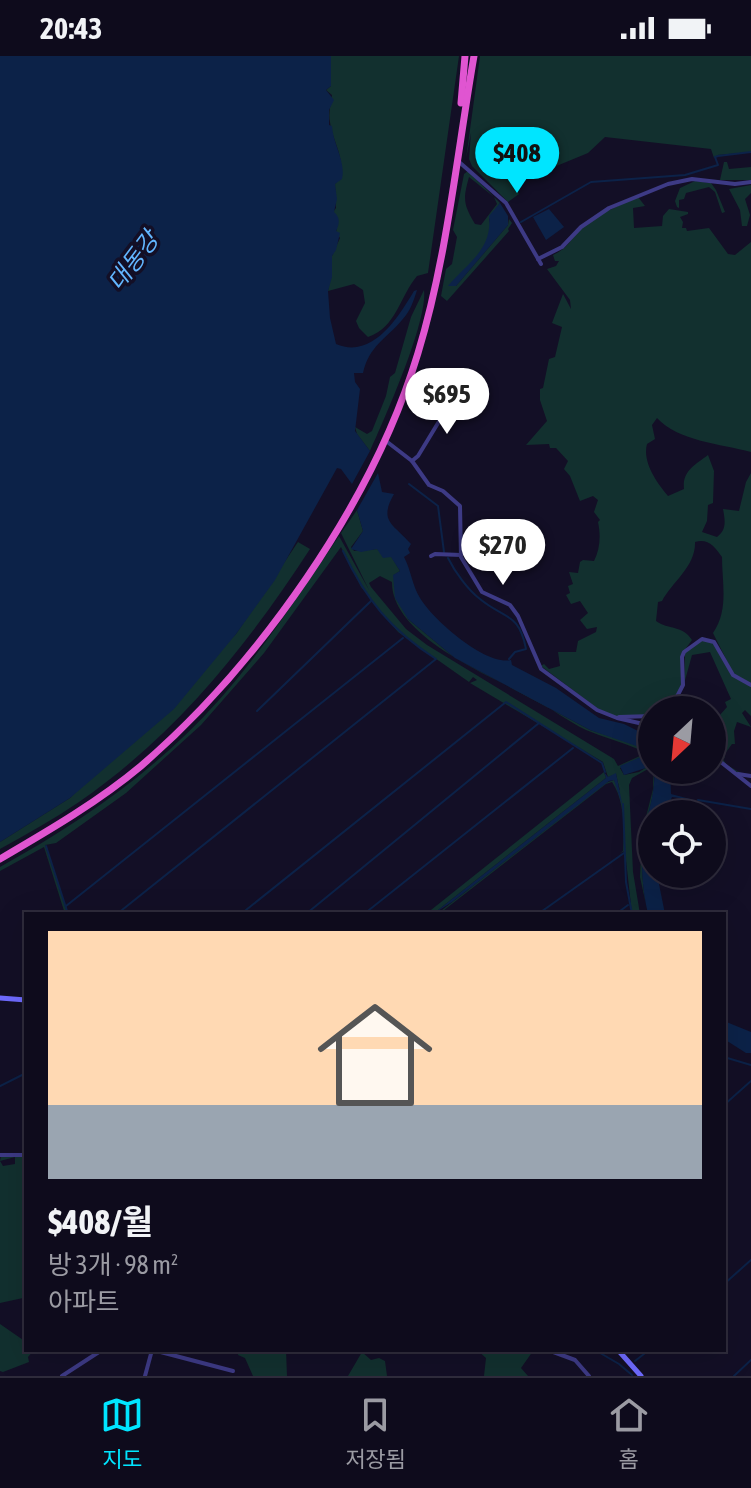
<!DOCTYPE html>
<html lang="ko">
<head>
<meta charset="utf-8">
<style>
	:root { --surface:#0e0b1c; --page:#171425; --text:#f1f3f6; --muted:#9b9ba3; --line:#2e2b3b; --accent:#00e5ff }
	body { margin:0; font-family:"Asap Condensed","Noto Sans KR",sans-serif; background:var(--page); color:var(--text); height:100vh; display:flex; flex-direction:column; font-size:30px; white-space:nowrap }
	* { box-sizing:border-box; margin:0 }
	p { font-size:26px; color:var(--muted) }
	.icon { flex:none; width:44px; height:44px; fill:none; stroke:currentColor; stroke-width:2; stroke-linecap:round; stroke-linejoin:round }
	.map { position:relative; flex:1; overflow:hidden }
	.details { position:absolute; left:24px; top:856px; width:702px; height:440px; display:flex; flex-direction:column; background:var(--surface); border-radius:0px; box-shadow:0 8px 32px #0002,0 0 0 2px var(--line) }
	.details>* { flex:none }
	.needle { width:52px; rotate:206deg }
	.tools { position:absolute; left:638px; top:640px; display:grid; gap:16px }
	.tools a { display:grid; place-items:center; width:88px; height:88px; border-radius:50%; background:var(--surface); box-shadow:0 8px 32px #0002,0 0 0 2px var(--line); font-size:40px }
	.price { position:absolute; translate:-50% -68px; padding:0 18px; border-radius:28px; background:#fff; color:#222; font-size:26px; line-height:52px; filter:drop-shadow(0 2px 4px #0008) }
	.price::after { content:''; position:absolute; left:50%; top:48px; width:24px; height:18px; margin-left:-12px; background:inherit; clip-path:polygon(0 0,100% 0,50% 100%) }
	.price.active { background:var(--accent); color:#111 }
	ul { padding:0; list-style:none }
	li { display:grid; align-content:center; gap:16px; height:424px; padding:0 24px }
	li+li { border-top:2px solid var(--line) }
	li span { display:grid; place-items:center; height:248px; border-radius:0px; color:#555 }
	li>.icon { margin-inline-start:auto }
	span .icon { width:144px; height:144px; fill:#fffc; stroke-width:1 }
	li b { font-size:34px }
	.status { display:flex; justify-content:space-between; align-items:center; height:56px; padding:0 40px; background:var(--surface); direction:ltr }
	.status svg { height:22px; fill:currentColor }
	.menu { display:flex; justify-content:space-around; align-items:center; height:112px; border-top:2px solid var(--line); background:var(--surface); font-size:22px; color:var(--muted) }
	.menu a { display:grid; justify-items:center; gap:4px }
	.menu .active { color:var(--accent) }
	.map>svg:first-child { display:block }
</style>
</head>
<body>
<div class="status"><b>20:43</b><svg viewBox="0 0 49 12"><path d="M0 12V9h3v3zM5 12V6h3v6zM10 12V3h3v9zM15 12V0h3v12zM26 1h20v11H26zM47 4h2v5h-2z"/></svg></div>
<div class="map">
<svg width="751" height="1320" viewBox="0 0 751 1320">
	<rect width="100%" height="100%" fill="#130f26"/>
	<!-- green -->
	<g fill="#12302f" fill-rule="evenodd">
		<path d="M331 0H459L428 217 417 220C400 240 396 272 368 281L359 272 356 265 365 247 363 234 354 228 328 235 332 200 340 182 336 176C338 167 340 164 333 156L336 152 335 128C351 111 332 86 330 66 328 57 331 48 332 39L326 34 331 30Z"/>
		<path d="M480 0H751V96L718 99 714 102 711 93 605 81 588 97 554 111 532 91 516 134 519 138 508 146 472 110 469 103 471 77 466 103Z"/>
		<path d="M724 106H727L729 113 751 111V124H720Z"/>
		<path d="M468 115 500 147 489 163C496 186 470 210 454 224L456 230 508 169 509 163 512 167 508 173 509 175 447 245 441 240 446 213 452 208 457 181 453 174 464 118ZM469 121 494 141 497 148 481 169 475 168C463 148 463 143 469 121Z"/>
		<path d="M695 125 711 127 716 134 725 156 722 157 715 136 709 131 686 137 684 143 679 144V152L677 151 675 145 680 132Z"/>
		<path d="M751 129V137L745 143 750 159 747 170H742L740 154 729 133Z"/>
		<path d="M638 141 645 150 633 152 634 172 662 170 663 160 669 153 688 156V158L680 161 683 166 682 172H686L687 175 709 172 728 198 735 199 751 186V396C721 388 678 385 657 362L652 369 655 383 647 388C642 406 657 427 668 440L684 433C682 415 695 409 708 399L714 415 713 447 708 449 707 465 702 476 717 481C727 474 725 464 723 453L739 455 746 426 751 417V628L733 617 713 577C729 554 722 527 722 501 715 491 708 482 695 486 696 510 672 526 662 545L658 546 656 565C668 574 683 569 692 584L681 599 683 626 669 654H652V659L617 661 598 653 541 610 544 608 549 613 560 610 558 596H576L578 585 596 576 597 571 587 573 580 564 588 557 580 545 571 548 566 539 570 537 568 530 573 528 569 516 578 517 580 506 583 504 594 505C600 493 601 480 598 466L600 464 594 456 598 444 593 440 580 445 570 420 564 413 568 405 556 392H550L549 388 526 389 547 365 540 344V333L543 332 549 303 555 301 562 271 552 267 563 238 571 253 570 244 547 213 556 210 559 205H555L553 199C567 193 571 183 581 173 597 158 618 150 638 141Z"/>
		<path d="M424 234C428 265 385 362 370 395L357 378 355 371 367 378 372 375 386 340 390 321 395 317 411 261Z"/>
		<path d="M357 454 363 475 351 491 354 495 377 493 391 500 400 515 394 519 408 563 455 602 590 674 635 688 644 695 643 700 620 712 624 719 639 716 650 709C661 730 646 758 643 782 641 807 642 833 648 858L640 821 642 777 653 733V717L648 713 632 722 629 729 633 816 640 858H632L625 795 620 797 623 795C624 773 625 745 612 726L606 728 439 858H437L605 727 614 724 620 735 616 718 608 721 603 706 470 627 477 624 473 621 469 626 398 576 361 531 341 491 264 597 201 669 126 737 56 787 45 789 68 858H65L44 791 0 815V811C81 766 157 714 219 644 264 593 301 536 339 480L369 534 341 477ZM380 520 392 526C391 580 491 621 533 642 551 652 567 665 586 674 603 681 621 686 638 693L642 699 618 710 614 703 427 589 406 573 371 531 369 527Z"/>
		<path d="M298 486 310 493C247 590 176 679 79 746 54 763 27 778 0 793V786L70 742 236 578Z"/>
		<path d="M702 584 713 587 732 618 751 630V660L745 654 742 657 751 671 737 666 734 675 735 688H732L724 699 725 703 721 697 719 698 727 709 746 720 733 714 712 698V668L727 651 725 646 731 643 710 596 692 599 684 628 685 597Z"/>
		<path d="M604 716 606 722 433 858H426Z"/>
		<path d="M1 1100H26V1234L23 1242 0 1247V1105L3 1110 15 1108V1101L0 1105Z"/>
		<path d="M0 1268 26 1286V1294H34L28 1301 29 1306 3 1316 0 1315Z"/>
		<path d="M239 1294H286L287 1320H253L245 1302 238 1299Z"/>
		<path d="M477 1294 533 1295 521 1312 528 1320H484L486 1302Z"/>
		<path d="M362 1296 371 1304 379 1302 385 1305 387 1320H348Z"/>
	</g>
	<!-- water -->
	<g fill="#0c2248">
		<path d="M0 0H331V30L326 34 334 44 329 54V69L332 70C333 88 346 106 342 123L335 128 337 143 334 156C341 162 339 169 336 175L340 177 336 194 332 200V221L328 235 330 262 336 288C373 304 399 260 414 235L417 234C414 244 410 256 402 264 386 283 369 290 363 317H354L355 326 360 333 355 375 370 395 352 428 341 413 337 412 275 524 236 578 174 653 70 742 0 786Z"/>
		<path d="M500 147 508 160V169L456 230H448C466 208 493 194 489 160Z"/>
		<path d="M549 153 564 171 546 184 533 161Z"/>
		<path d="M378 417 382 436 394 438C378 466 394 468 411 488L408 493 410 497 404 501C411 514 412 529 420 542 433 564 486 610 511 604L512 609 556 632 599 662 624 668 650 681 652 710 624 719 620 710 643 700 642 692 590 674 455 602 408 563 395 542 393 519 400 515 391 501 383 502 377 493 361 496 351 493 363 475 357 454Z"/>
		<path d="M654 714H670L671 738 694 744 672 741 665 758H652V818H657L665 858H648C642 832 640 803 644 776 648 755 656 736 654 714Z"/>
		<path d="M604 716 608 721 616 717 623 752 614 724 609 725 452 846 433 858 606 722Z"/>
		<path d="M724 965 751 976V997H746L724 983Z"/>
	</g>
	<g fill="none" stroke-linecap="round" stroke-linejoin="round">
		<!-- stream -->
		<g stroke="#0c2248" stroke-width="2">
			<path d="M521 166 591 126 685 119 718 109 715 101 718 100 751 96"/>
			<path d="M409 428 438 450 444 496"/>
			<path d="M448 502C455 516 468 534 480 543 504 563 519 556 526 593L515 596 509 603"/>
			<path d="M257 655 371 545"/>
			<path d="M698 744 751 753"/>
			<path d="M623 748 626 826 632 858"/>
			<path d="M46 790 68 858"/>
			<path d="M66 850 403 582"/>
			<path d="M117 858 436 603C391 574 366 544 343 495"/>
			<path d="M241 858 506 646 602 707 605 716"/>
			<path d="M306 858 539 667"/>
			<path d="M364 858 573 692"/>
			<path d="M538 858 624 797"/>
			<path d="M616 858 628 849"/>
			<path d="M724 1001 751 1009"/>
			<path d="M0 1030 26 1017"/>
			<path d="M724 1049 751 1025"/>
			<path d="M724 1228 751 1204"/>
			<path d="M595 1294 619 1308 632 1319"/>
			<path d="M635 1305 649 1294"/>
			<path d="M734 1320 751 1304"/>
		</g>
		<!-- minor -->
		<g stroke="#3d3a85" stroke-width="4">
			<path d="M458 105 506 147 541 208"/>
			<path d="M538 203 562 191 581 171 609 152 668 128 692 123 735 128 751 126"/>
			<path d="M386 385 412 405 429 429 443 435 460 450 461 501 482 536 510 549 518 560 541 613 597 654 617 662 652 670"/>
			<path d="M412 405 418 400 449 349 461 341 472 324 478 325 483 334"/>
			<path d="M431 500 435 498 461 499"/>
			<path d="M670 654 683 629 682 601 684 596 702 583 714 586 733 619 751 629"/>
			<path d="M619 661 652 660"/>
			<path d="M712 699 751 730"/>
			<path d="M738 718 751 720"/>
			<path d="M0 1099H26"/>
			<path d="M153 1294 233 1315"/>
			<path d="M548 1294 575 1304 589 1320"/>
			<path d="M62 1320 102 1294"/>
			<path d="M145 1320 152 1294"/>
		</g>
		<!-- secondary -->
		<g stroke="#6f6bff" stroke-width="5">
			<path d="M0 942 26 944"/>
			<path d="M618 1294 641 1320"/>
		</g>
		<!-- trunk -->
		<g stroke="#e055d1" stroke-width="7">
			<path d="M461 47 465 0"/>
			<path d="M0 803C48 775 98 746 141 710 259 608 373 447 418 297 447 202 457 98 474 0"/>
		</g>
	</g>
	<g text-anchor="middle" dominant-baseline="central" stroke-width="7" stroke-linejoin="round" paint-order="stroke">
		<!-- water labels -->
		<g font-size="24" font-style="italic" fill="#62b6ff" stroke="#130f26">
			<text transform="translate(133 205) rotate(-53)">대동강</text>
		</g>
	</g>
</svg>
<div class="tools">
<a><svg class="needle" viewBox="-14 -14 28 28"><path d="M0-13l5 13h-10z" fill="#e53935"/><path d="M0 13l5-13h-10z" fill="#9b9ba3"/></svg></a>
<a><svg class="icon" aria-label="locate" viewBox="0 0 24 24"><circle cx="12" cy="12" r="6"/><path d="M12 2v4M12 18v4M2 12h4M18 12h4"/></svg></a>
</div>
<b class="price active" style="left:517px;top:139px">$408</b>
<b class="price" style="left:447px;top:380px">$695</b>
<b class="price" style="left:503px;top:531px">$270</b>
<section class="details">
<ul>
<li><span style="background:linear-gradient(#ffd9b3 70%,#9aa5b1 0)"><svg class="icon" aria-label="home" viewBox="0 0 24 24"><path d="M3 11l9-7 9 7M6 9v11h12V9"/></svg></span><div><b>$408/월</b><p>방 3개 · 98 m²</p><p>아파트</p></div></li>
</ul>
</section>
</div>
<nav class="menu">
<a class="active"><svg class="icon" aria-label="map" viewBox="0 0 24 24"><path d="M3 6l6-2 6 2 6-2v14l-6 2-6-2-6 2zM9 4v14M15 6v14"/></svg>지도</a>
<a><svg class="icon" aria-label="saved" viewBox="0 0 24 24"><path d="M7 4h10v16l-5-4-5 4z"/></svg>저장됨</a>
<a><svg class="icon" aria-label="home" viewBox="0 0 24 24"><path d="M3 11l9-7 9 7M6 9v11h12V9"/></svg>홈</a>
</nav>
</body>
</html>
